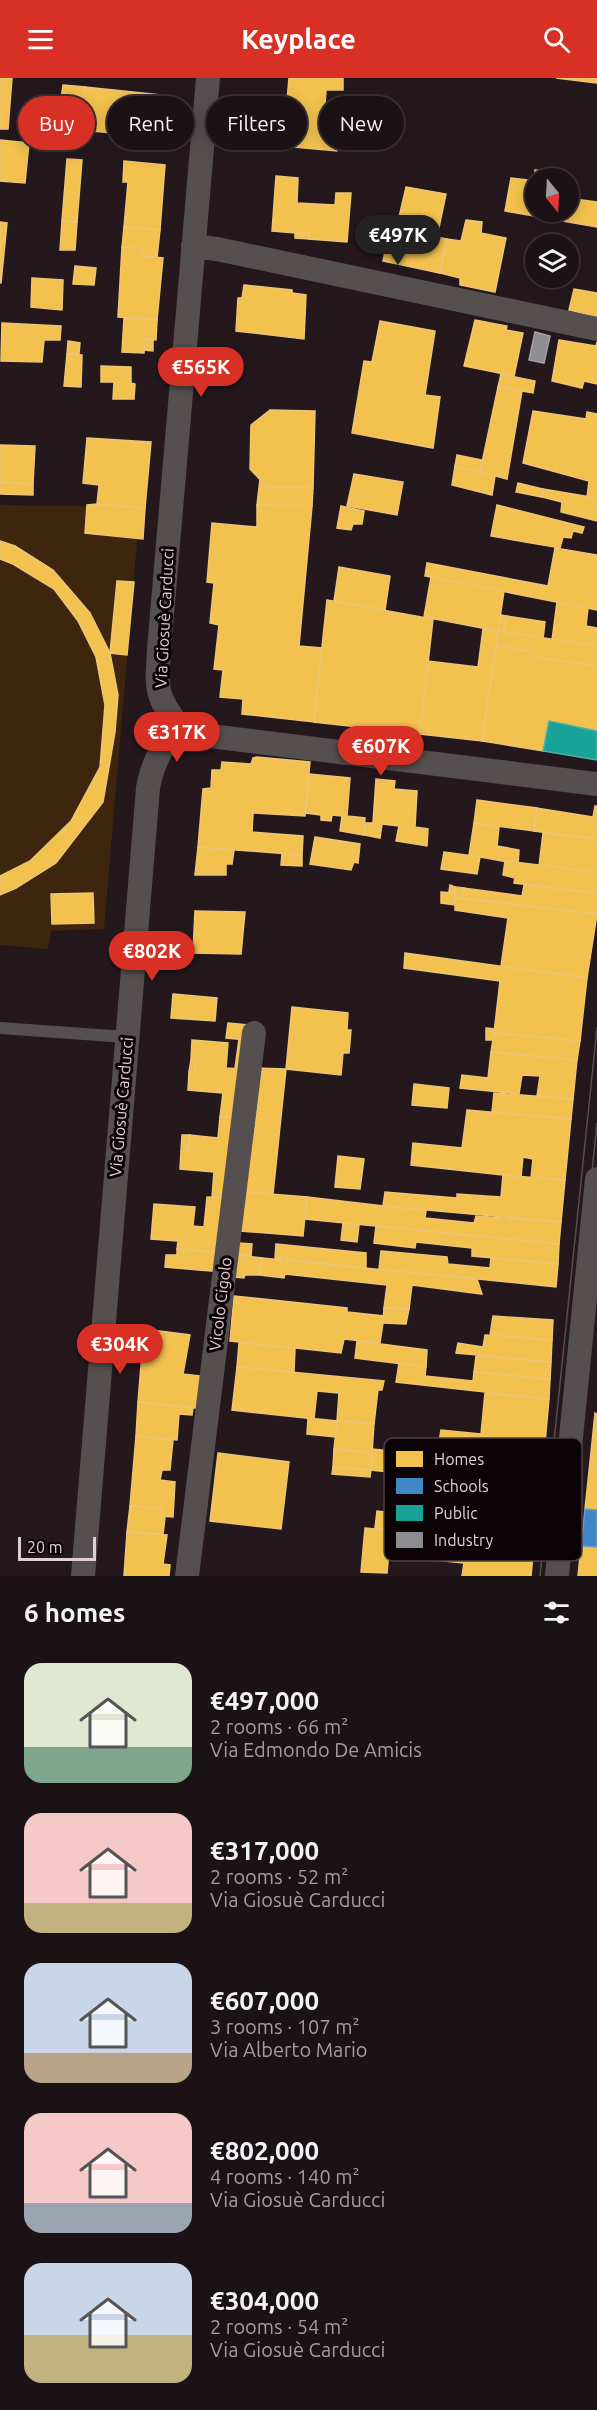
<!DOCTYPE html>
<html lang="en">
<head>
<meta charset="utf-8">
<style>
	:root { --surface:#1b1216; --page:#241b1f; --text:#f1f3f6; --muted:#a09ea1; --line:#393235; --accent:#d93025 }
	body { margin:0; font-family:Ubuntu,sans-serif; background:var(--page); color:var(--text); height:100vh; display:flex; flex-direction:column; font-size:22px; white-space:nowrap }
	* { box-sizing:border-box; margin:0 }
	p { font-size:20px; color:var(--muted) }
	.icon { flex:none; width:33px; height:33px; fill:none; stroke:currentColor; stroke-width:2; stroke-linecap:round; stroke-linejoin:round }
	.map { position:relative; height:1498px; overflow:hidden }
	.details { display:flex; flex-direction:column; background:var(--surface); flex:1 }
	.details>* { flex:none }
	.top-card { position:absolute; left:18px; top:18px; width:561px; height:54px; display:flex; gap:12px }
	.needle { width:39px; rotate:162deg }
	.fabs { position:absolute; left:525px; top:90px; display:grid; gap:12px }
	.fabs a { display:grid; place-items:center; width:54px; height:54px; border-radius:50%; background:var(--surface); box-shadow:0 3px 15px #0003,0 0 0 2px var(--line); font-size:30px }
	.scale { position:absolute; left:18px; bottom:15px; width:78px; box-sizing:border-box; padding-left:6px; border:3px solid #e0ced4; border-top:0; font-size:16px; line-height:21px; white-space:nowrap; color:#e0ced4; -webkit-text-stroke:4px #0c0306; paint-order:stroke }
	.price { position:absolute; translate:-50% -51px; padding:0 14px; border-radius:21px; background:var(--accent); color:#fff; font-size:20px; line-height:39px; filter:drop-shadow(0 2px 3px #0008) }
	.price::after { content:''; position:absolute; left:50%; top:36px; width:18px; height:14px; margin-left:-9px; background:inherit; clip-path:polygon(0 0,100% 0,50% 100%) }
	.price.on { background:#222; color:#fff }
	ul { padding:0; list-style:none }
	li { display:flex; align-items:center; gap:18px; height:150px; padding:0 24px }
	li span { display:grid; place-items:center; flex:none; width:168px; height:120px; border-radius:18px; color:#555 }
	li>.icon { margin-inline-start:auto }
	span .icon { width:72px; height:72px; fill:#fffc; stroke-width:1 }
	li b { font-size:26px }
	h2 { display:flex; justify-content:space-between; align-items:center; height:72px; padding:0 24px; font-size:26px }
	.chip { padding:0 21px; border-radius:27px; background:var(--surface); box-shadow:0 3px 15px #0003,0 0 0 2px var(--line); font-size:21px; line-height:54px }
	.chip.on { background:var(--accent); color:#fff }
	header { display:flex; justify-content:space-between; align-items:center; height:78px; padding:0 24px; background:var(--accent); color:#fff; font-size:27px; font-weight:700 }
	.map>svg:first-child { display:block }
</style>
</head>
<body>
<header><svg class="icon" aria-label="menu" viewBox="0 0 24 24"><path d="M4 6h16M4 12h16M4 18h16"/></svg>Keyplace<svg class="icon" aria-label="search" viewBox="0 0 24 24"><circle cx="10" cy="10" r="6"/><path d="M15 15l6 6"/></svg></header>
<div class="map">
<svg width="597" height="1498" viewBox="0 0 597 1498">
	<rect width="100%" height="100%" fill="#24181d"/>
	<!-- green -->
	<path fill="#3e250d" d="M0 427 140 429 104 851 51 853 48 871 0 867Z"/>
	<!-- homes -->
	<g fill="#f2c14e" stroke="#edc576" stroke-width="1.5">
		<path d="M0 0H12L8 51H0Z"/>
		<path d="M289 0H343V12H326L324 42 340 43 337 73 283 68Z"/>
		<path d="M556 0H597V5Z"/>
		<path d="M63 7 85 9 84 23 61 21Z"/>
		<path d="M85 9 161 17 158 42 176 44 174 61 82 52Z"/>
		<path d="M0 62 29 65 25 105 0 103Z"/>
		<path d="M67 81 82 82 77 144 62 143Z"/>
		<path d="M124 83 165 87 160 152 124 149 128 104H123Z"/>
		<path d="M535 92 552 94 551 100H536L534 103Z"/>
		<path d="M276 98 298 100 297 125 335 127 336 115H351L347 164 309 161V156L272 153Z"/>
		<path d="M511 100 536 103V134H568V120L597 124V149L505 133Z"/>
		<path d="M406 109 446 116 437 159 447 161 440 195 383 183 387 165H393Z"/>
		<path d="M466 142 482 144 481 155 506 160 495 214 460 207V200L440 195 447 161 461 163Z"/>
		<path d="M62 143 77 144 75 172H60Z"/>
		<path d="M0 144 7 145 1 205H0Z"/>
		<path d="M124 149 160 152 157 180 142 178V171L122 169Z"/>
		<path d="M295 155 309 156V161L295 160Z"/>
		<path d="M122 169 142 171V178L163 180 157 242 118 239Z"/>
		<path d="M75 188 96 190 94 207 73 206Z"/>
		<path d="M32 200 63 202 62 232 31 229Z"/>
		<path d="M244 207 292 212V215L306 217 304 261 236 253 238 220H242Z"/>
		<path d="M574 211 597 215V239L569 232Z"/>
		<path d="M124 240 157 242 156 262 145 261 144 275 122 274Z"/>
		<path d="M475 242 507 248 506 252 523 255 514 298 464 288Z"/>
		<path d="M380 243 435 253 425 317 440 319 433 370 352 355 364 283 372 284Z"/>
		<path d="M2 245 61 248 60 262H44L42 284 1 283Z"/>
		<path d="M145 261H153V273L144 272Z"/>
		<path d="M559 262 596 268 597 264V306L584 303 582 310 552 303Z"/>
		<path d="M68 263 80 265 79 276H67Z"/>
		<path d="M67 276 82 277 81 309 64 308Z"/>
		<path d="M101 288 131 289V305L135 306 134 321H113L114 304H101Z"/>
		<path d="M501 296 535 303 533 315 498 309Z"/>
		<path d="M498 309 522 313 507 401 480 394Z"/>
		<path d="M270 332 315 333 313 410 267 409 250 391 251 347Z"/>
		<path d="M533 333 586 341 587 334 597 336V420L587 419 589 403 523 385Z"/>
		<path d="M87 360 151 364 145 430 97 426 99 407 83 405Z"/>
		<path d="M0 367 35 368 33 406 0 404Z"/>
		<path d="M457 377 482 382 480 394 455 388Z"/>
		<path d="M455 388 495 398 492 417 452 407Z"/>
		<path d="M354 396 403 404 397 437 347 428Z"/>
		<path d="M260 401 267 409 313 410 312 428 257 427Z"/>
		<path d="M0 404 33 406V417L0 416Z"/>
		<path d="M518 405 543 411 542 419 516 414Z"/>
		<path d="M543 411 597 420V443L561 434 562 424 542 419Z"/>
		<path d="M97 426 145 430 143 461 85 455 87 427Z"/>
		<path d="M257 427 312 428 299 568 322 570 314 644 242 636 243 621 220 619 223 592 214 591 219 547 210 545 214 505 207 504 212 445 257 449Z"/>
		<path d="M497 427 584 449 582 455 573 453 571 460 563 459 560 470 491 458Z"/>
		<path d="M341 428 364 433 362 446H353L351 452 337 450Z"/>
		<path d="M0 463 15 468 53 492 90 535 110 575 118 617 115 654 103 724 56 785 16 810 0 817V798L30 783 71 743 100 689 105 627 96 579 78 543 54 511 13 486 0 481Z"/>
		<path d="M555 470 597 477V532L425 498 427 485 548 508Z"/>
		<path d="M339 489 390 498 385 532 334 523Z"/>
		<path d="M431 499 504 513 498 553 424 539Z"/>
		<path d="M117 503 134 504 127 577 110 575Z"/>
		<path d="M327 522 433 541 420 656 314 644Z"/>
		<path d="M557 524 588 530 586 548 597 550V568L552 562Z"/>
		<path d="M501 537 507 538 503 554 498 553Z"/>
		<path d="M507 538 545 544 543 561 503 554Z"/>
		<path d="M483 551 498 553 482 663 420 656 428 583 478 589Z"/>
		<path d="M498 553 597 568V588L533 579V574L496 568Z"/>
		<path d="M496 568 533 574V579L597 588V653L549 643 543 673 482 663Z"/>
		<path d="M257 679 310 684 305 738 253 735 252 754 303 758 302 777 198 769 203 711 211 710 212 692H221L222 684 251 686 253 680Z"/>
		<path d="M309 696 350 700 347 738 365 740 364 757 340 753 342 738 332 737 331 743 321 742V737L306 735Z"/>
		<path d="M376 701 395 703 394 711 417 713 415 749 428 751 427 768 396 763 399 748 382 746 380 760 364 757 366 745H373Z"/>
		<path d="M477 722 537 730 534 753 474 745Z"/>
		<path d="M595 728H597V761L534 753 537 730 593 739Z"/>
		<path d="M474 745 499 749 497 768 519 772 518 786 469 777Z"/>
		<path d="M543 755 597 761V794L539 788Z"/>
		<path d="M315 759 360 766 358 785 354 784 351 792 310 786Z"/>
		<path d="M198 769 234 772 232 786H226V797H195Z"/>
		<path d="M444 774 480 779 477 796 441 791Z"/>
		<path d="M282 776 302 777V788L281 787Z"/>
		<path d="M505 783 597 794V815L514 805 515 800 503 797Z"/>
		<path d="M450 807 455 809V815L449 814Z"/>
		<path d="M524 807 597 815V836L462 820 464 810 522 818Z"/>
		<path d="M455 809 464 810 462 820H455Z"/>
		<path d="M441 814 455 815V827L441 825Z"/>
		<path d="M93 815 94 845 52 846 51 816Z"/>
		<path d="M455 820 597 836 587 900 501 888 508 840 455 832Z"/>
		<path d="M195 833 245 834 241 876 193 875Z"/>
		<path d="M405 875 587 900 580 963 494 955 500 903 404 890Z"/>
		<path d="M173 916 217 920 215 943 171 940Z"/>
		<path d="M292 929 348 935 347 952H351L349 975H343L341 997 286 991Z"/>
		<path d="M228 945 248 947 247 962 226 960Z"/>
		<path d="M486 950 494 951 493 962H486Z"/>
		<path d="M494 955 580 963 577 982 491 974Z"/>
		<path d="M239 961 247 962 243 991 235 990Z"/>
		<path d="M192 962 228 965 226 990 243 991 238 1040 220 1039 223 1015 188 1012 189 994H195V983L191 982Z"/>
		<path d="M491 974 577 982 573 1021 537 1018 540 998 522 997 519 1016 460 1010 462 997 488 1000Z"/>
		<path d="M191 982 195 983V994H189Z"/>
		<path d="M255 990 286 991 273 1116 244 1114 247 1060 254 1056 258 1023Z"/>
		<path d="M414 1006 449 1010 447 1030 412 1027Z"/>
		<path d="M494 1015 573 1021 571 1041 492 1034Z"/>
		<path d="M467 1032 571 1041 565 1102 531 1100 533 1081 523 1079 521 1099 411 1087 413 1065 462 1070Z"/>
		<path d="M220 1039 238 1040 229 1120 212 1119 214 1094 180 1091 181 1073H188L190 1057 218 1060Z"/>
		<path d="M182 1057H190L188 1073H181Z"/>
		<path d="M338 1078 364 1081 360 1111 335 1109Z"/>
		<path d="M503 1097 565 1102 561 1144 383 1128 385 1114 457 1120V1116L501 1119Z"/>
		<path d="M244 1114 307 1119 303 1158 240 1153Z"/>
		<path d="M207 1119 229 1120 224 1175 177 1171 178 1163 151 1161 154 1126 195 1129 193 1148 204 1149Z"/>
		<path d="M307 1119 426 1133 425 1140 474 1145 476 1138 561 1144 559 1166 305 1141Z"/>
		<path d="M343 1145 359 1147 357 1164 341 1162Z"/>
		<path d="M376 1148 559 1166 558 1186 472 1178V1170L416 1164 415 1170 374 1165Z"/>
		<path d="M239 1165 252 1166 251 1178 238 1177Z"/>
		<path d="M276 1166 366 1175V1190L275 1180Z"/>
		<path d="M177 1171 224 1175 222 1194 165 1189 166 1177H177Z"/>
		<path d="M381 1173 447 1179 448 1186 490 1190 491 1180 558 1186 556 1209 379 1191Z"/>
		<path d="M238 1177 262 1180 260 1197H245L244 1200 235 1199Z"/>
		<path d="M262 1180 477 1201 482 1216 412 1207 409 1231 384 1230 387 1207 285 1196 284 1200 260 1197Z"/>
		<path d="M234 1218 347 1230V1234L384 1238 380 1265 344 1261 341 1275 230 1263Z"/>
		<path d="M384 1230 409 1231 406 1246 383 1245Z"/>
		<path d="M493 1238 553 1242 552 1262 490 1257Z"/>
		<path d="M144 1251 190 1257 183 1296 208 1299 204 1331 138 1324Z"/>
		<path d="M485 1257 552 1262 551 1284 456 1275 458 1265 483 1269Z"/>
		<path d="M357 1263 427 1272 426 1289 355 1280Z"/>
		<path d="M239 1265 295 1270 294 1294 237 1289Z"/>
		<path d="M476 1278 551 1284 550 1301 474 1294Z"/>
		<path d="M399 1285 426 1289 425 1298 473 1303 474 1294 550 1301 549 1321 396 1304Z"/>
		<path d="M237 1289 384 1303 382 1312H378L374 1346 337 1343 339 1315 317 1313 314 1341 232 1332Z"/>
		<path d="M485 1315 549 1321 544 1376 439 1364 441 1352 481 1356Z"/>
		<path d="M138 1324 193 1330 192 1337 179 1336 177 1362 136 1358Z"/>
		<path d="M595 1335 597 1336V1385L590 1384Z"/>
		<path d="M308 1340 337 1343 335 1359 307 1356Z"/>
		<path d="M337 1343 374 1346 372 1375 334 1371Z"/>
		<path d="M136 1358 173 1362 170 1392H162L160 1402 175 1404 173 1439 161 1438 162 1431 130 1428Z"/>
		<path d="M471 1368 544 1377 541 1410 371 1392 372 1371 447 1378V1383L469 1385Z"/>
		<path d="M334 1371 372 1375 371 1392 333 1389Z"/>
		<path d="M218 1375 289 1384 281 1451 210 1443Z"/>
		<path d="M590 1384 597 1385V1432L585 1431Z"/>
		<path d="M333 1389 371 1392 370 1399 332 1396Z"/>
		<path d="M467 1402 499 1405 497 1421 510 1422 512 1407 541 1410 534 1467 375 1450 377 1433 452 1441 454 1433 464 1434Z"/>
		<path d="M130 1428 162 1431 161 1438 165 1440 163 1456 127 1454Z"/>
		<path d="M365 1450 534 1467 531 1498H462L464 1485 395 1478 396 1474 389 1473 387 1495 361 1494Z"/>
		<path d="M127 1454 167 1457 163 1486 170 1487 169 1498H124Z"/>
		<path d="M581 1468 597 1469V1498H578Z"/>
	</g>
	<!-- schools -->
	<path fill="#3f88c5" stroke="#6f9dca" stroke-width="1.5" d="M585 1431 597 1432V1469L581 1468Z"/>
	<!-- public -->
	<path fill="#17a398" stroke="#53b0aa" stroke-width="1.5" d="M549 643 597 653V682L543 673Z"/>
	<!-- industry -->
	<path fill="#8d8d92" stroke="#a6a0a6" stroke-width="1.5" d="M535 254 550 258 544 285 529 282Z"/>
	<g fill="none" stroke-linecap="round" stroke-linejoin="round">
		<!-- lane -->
		<path stroke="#564f50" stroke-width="12" d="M0 950 126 959"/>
		<!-- street -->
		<g stroke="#564f50" stroke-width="24">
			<path d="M193 168 217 171 597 251"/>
			<path d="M178 647C154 616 157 609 159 571L208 0"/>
			<path d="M178 647 202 657 597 706"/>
			<path d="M83 1498 148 710C152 686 162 667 178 647"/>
			<path d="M187 1498 254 955"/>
			<path d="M557 1498 597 1101"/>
		</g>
		<!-- tram -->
		<g stroke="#554f50" stroke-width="1.5">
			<path d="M587 1143 597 1045"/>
			<path d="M540 1498 597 950"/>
			<path d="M550 1498 571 1292"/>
		</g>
	</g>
	<g text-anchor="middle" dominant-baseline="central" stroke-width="6" stroke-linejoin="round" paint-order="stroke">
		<!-- street labels -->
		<g font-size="16" fill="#e0ced4" stroke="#0c0306">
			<text transform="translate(164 540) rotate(-87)">Via Giosuè Carducci</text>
			<text transform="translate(121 1029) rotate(-85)">Via Giosuè Carducci</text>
			<text transform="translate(220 1226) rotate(-83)">Vicolo Cigolo</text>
		</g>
	</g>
	<!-- legend -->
	<rect x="384" y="1360" width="198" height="123" rx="9" fill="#0c0306" stroke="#4c4044" stroke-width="1.5"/>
	<rect x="396" y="1373" width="27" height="16" fill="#f2c14e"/>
	<rect x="396" y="1400" width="27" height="16" fill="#3f88c5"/>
	<rect x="396" y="1427" width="27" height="16" fill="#17a398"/>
	<rect x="396" y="1454" width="27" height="16" fill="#8d8d92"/>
	<g font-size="16" fill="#e0ced4">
		<text x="434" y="1387">Homes</text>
		<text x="434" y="1414">Schools</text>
		<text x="434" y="1441">Public</text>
		<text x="434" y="1468">Industry</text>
	</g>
</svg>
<div class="fabs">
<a><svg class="needle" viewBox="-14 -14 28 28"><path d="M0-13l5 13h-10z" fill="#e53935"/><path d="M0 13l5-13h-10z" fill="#a09ea1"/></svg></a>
<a><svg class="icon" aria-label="layers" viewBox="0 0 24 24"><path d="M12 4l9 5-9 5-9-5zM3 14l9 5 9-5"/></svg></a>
</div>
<div class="scale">20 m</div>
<b class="price on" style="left:398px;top:188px">€497K</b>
<b class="price" style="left:201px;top:320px">€565K</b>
<b class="price" style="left:177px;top:685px">€317K</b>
<b class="price" style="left:381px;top:699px">€607K</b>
<b class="price" style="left:152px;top:904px">€802K</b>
<b class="price" style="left:120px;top:1297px">€304K</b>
<div class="top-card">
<a class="chip on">Buy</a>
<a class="chip">Rent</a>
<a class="chip">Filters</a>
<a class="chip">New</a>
</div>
</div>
<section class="details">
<h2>6 homes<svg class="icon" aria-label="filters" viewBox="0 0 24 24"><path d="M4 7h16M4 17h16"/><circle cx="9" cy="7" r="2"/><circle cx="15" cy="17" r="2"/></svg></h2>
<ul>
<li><span style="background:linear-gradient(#dfe7d0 70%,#7fa58c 0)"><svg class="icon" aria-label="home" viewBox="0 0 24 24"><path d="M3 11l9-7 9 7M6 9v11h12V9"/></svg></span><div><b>€497,000</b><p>2 rooms · 66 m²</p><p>Via Edmondo De Amicis</p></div></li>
<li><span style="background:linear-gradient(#f6c9c9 75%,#c2b280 0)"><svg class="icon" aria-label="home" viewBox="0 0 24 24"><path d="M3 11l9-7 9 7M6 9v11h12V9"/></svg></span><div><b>€317,000</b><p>2 rooms · 52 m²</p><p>Via Giosuè Carducci</p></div></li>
<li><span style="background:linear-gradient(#c9d6e8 75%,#b9a48a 0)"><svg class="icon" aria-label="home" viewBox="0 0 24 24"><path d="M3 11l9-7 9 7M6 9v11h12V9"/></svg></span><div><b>€607,000</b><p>3 rooms · 107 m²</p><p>Via Alberto Mario</p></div></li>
<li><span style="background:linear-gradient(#f6c9c9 75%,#9aa5b1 0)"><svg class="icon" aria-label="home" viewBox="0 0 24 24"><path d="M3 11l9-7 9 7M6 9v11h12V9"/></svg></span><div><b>€802,000</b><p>4 rooms · 140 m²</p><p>Via Giosuè Carducci</p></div></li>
<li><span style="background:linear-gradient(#c9d6e8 60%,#c2b280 0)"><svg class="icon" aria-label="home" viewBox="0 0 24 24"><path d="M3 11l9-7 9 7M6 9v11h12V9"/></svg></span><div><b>€304,000</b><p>2 rooms · 54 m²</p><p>Via Giosuè Carducci</p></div></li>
</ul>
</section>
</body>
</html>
